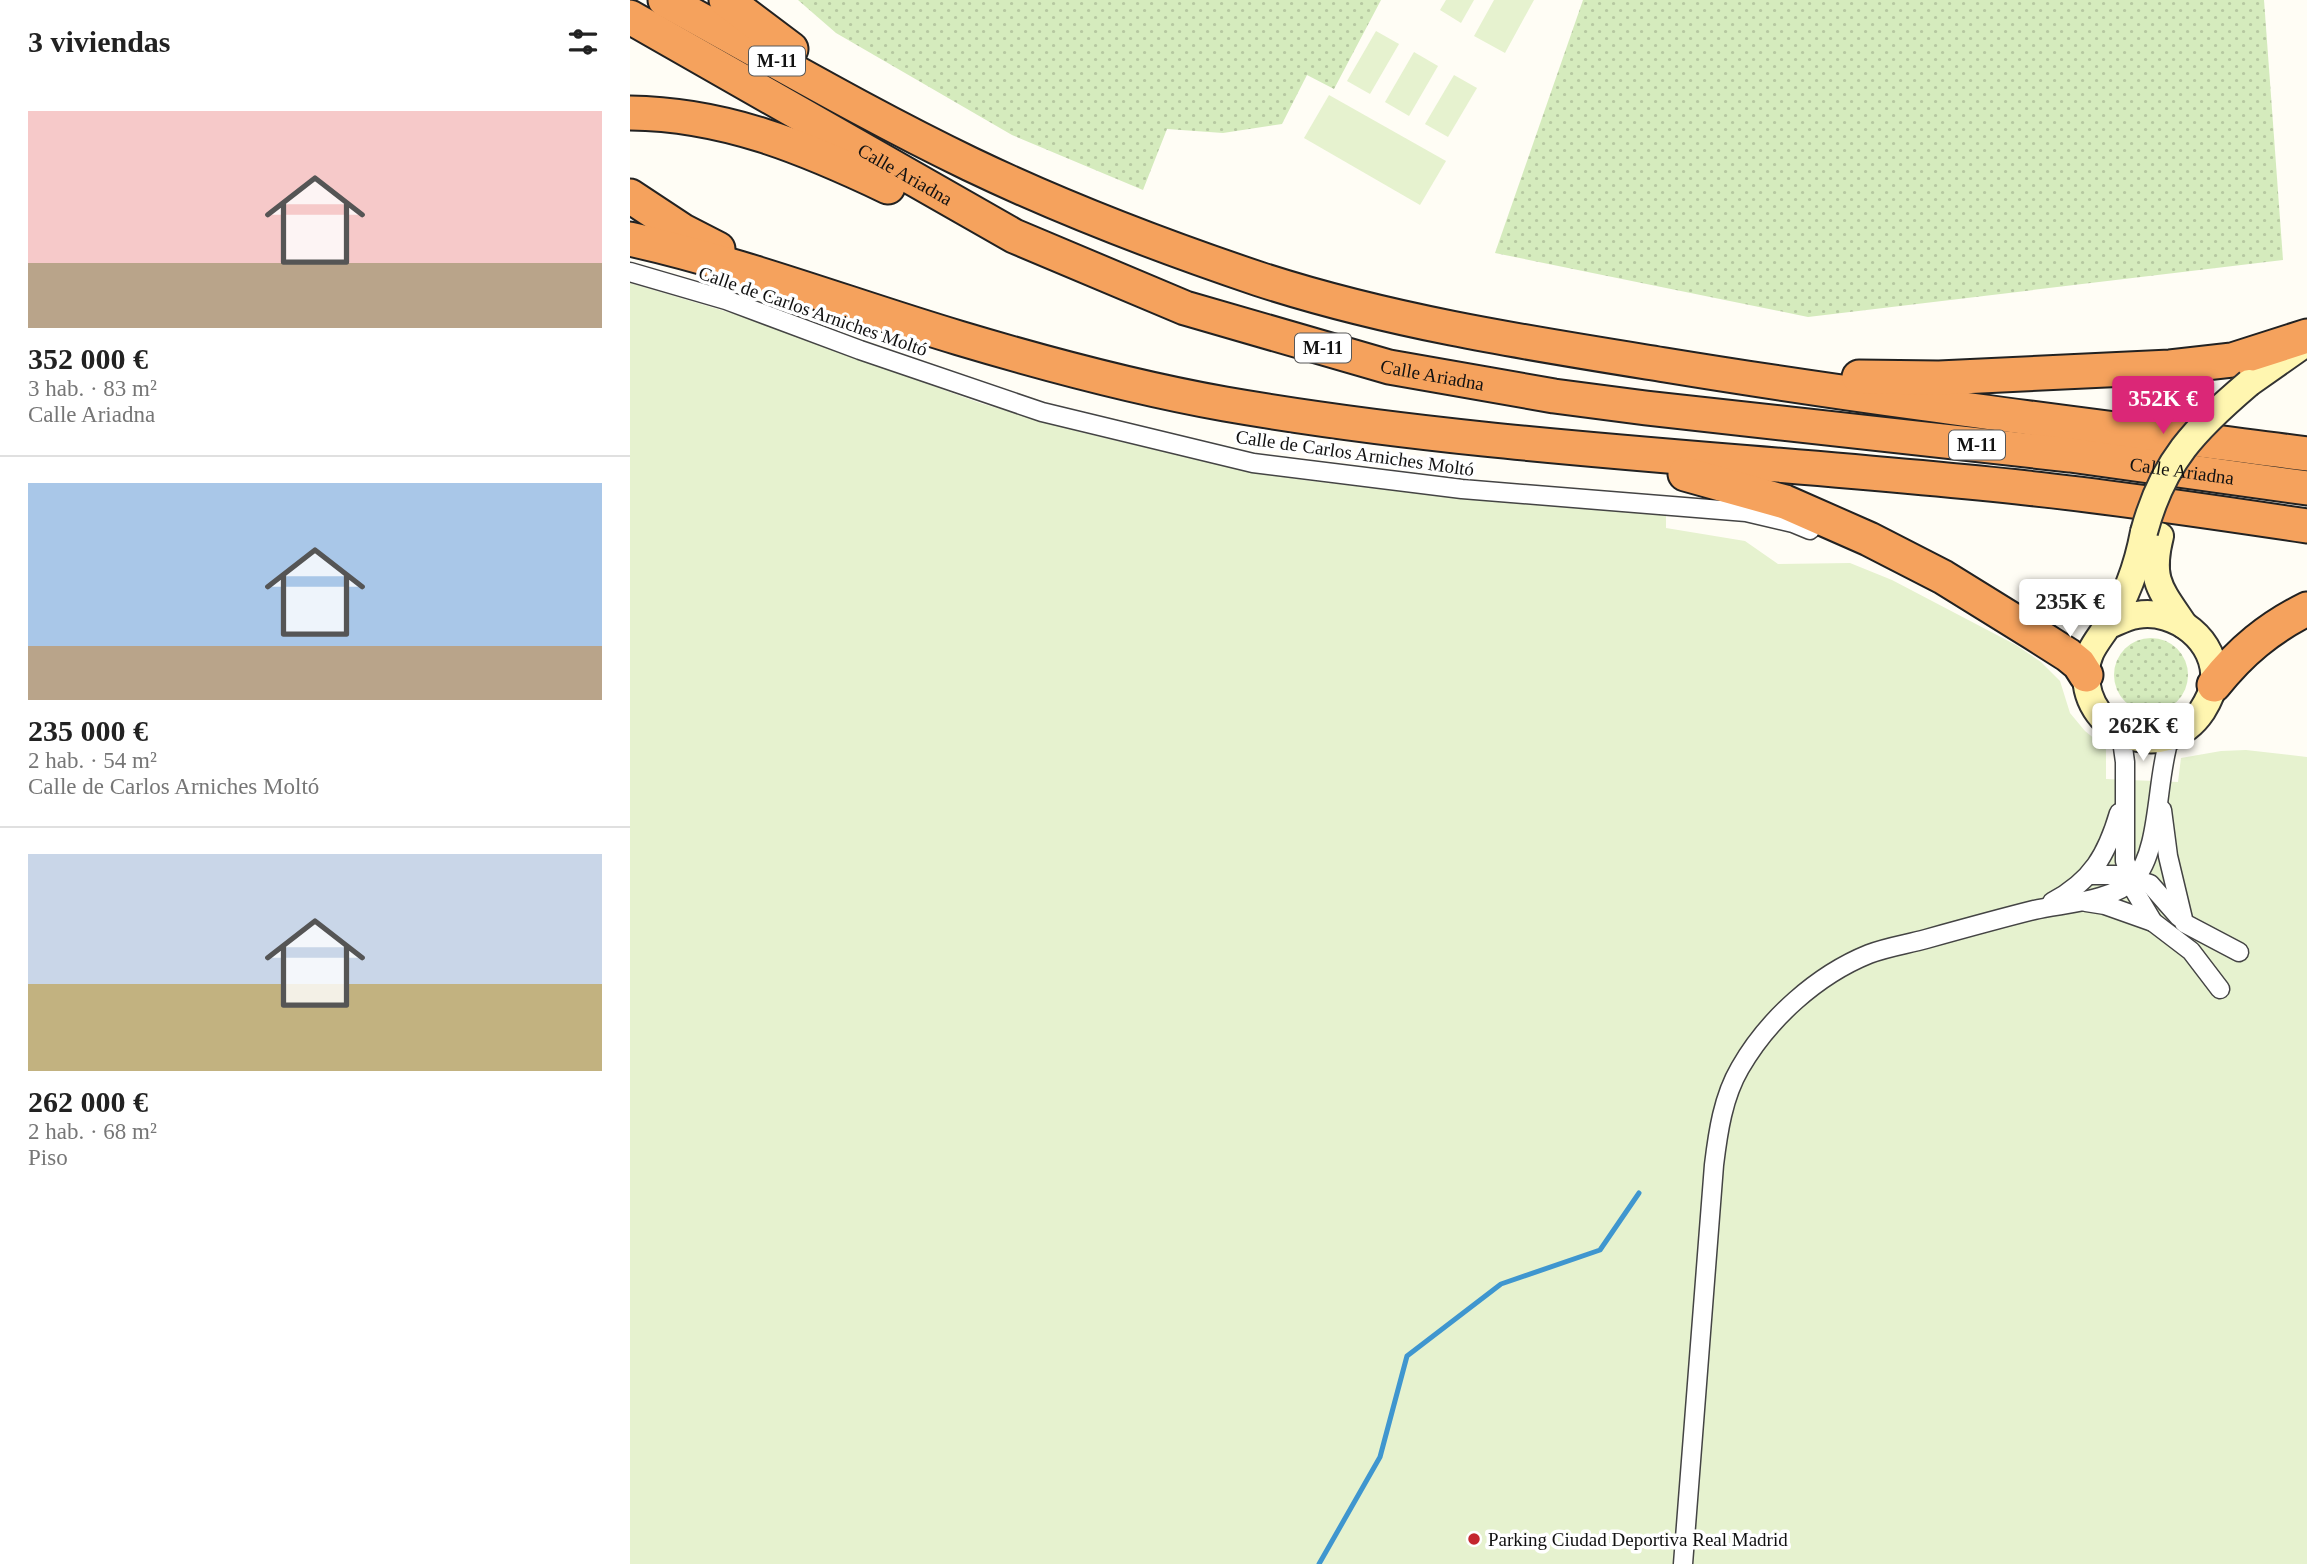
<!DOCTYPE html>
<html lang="es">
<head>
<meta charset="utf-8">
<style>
	:root { --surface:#fff; --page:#f2f2f2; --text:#222; --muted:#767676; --line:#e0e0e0; --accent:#db2777 }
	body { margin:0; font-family:Georgia,serif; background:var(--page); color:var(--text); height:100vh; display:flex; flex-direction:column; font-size:26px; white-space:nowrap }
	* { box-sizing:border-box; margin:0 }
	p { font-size:23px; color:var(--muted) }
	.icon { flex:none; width:38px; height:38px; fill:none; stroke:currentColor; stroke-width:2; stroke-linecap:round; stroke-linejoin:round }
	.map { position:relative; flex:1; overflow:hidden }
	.sheet { display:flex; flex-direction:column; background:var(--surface); width:630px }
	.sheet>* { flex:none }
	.price { position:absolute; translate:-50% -60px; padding:0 16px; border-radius:7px; background:#fff; color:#222; font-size:23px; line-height:46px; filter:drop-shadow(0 2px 4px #0008) }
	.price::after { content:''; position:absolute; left:50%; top:42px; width:21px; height:16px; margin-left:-10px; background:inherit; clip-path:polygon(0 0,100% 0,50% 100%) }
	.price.active { background:var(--accent); color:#fff }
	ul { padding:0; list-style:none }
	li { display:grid; align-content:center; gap:14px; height:371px; padding:0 28px }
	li+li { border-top:2px solid var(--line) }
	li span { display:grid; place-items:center; height:217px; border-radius:0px; color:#555 }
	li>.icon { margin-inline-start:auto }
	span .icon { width:126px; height:126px; fill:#fffc; stroke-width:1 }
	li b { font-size:30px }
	h2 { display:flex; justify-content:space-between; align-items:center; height:84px; padding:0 28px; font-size:30px }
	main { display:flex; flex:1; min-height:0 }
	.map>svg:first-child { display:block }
</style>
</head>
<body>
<main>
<section class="sheet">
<h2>3 viviendas<svg class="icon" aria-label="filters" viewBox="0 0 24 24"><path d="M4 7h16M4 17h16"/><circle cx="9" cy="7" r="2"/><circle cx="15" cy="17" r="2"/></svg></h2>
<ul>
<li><span style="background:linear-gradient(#f6c9c9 70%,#b9a48a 0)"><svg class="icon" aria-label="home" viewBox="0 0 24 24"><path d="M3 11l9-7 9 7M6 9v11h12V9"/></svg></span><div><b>352 000 €</b><p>3 hab. · 83 m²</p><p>Calle Ariadna</p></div></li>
<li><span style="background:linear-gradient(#a9c7e8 75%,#b9a48a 0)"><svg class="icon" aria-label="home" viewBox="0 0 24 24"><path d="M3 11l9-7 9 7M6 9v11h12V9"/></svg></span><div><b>235 000 €</b><p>2 hab. · 54 m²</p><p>Calle de Carlos Arniches Moltó</p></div></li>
<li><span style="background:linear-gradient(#c9d6e8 60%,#c2b280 0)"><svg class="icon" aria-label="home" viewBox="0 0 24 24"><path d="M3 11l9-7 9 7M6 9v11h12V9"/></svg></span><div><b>262 000 €</b><p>2 hab. · 68 m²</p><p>Piso</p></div></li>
</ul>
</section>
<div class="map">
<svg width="1677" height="1564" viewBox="0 0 1677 1564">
	<defs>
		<pattern id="grass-dots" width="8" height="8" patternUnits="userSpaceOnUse" patternTransform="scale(1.75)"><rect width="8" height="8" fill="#d5ebbd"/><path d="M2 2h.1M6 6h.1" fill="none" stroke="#b6c8a1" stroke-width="1.8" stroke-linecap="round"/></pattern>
	</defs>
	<rect width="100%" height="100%" fill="#fffdf5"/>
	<!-- grass -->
	<g fill="url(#grass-dots)">
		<path d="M168 0H751L704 89 677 75 652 124 593 133 537 129 513 190 382 135 206 33Z"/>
		<path d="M953 0H1634L1653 260 1178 317 865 253Z"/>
		<circle cx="1521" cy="675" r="37"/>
	</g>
	<!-- pitch -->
	<g fill="#e6f2cf">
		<path d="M816 0H844L831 23 810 10Z"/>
		<path d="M864 0H904L875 53 844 36Z"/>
		<path d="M746 31 769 44 740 94 717 81Z"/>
		<path d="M784 52 808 66 779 116 755 102Z"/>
		<path d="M824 75 847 88 818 137 795 124Z"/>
		<path d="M699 95 816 161 790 205 674 138Z"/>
		<path d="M0 283 108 315 350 403 450 432 593 466 674 480 788 493 1036 513V528L1115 541 1148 564 1220 563 1262 580 1386 645 1411 662 1430 681 1440 713 1455 731 1476 748V779L1548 782 1551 758 1591 751 1616 750 1677 757V1564H0Z"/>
	</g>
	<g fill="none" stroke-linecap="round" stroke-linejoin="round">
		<!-- stream -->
		<path stroke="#3f96cf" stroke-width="5" d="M689 1564 750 1457 777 1356 871 1284 970 1250 1009 1193"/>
		<defs>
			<g id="street">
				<path d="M0 272 96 300 230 350 412 412 623 463 832 489 1116 512 1163 523 1180 530"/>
				<path d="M1491 733 1495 762V861L1503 880 1504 890 1523 922 1561 951 1590 989"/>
				<path d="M1532 810 1538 856 1554 923 1609 952"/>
				<path d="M1459 875H1492L1520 884 1549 917"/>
				<path d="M1422 902C1462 881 1477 854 1489 813"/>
				<path d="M1456 902 1475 905 1523 922"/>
				<path d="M1053 1564 1084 1165C1088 1132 1093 1097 1110 1068 1138 1019 1187 975 1239 954 1257 947 1278 944 1296 939 1332 929 1368 919 1404 910 1433 903 1482 902 1504 879 1531 851 1526 775 1540 737"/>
			</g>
			<g id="secondary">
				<path d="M1619 383 1676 343"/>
				<path d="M1530 536C1519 580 1530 589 1554 625"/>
				<path d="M1477 626C1487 622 1497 616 1507 615 1545 608 1588 641 1584 682 1583 691 1577 703 1572 711 1536 765 1455 736 1456 673 1456 652 1468 641 1478 625 1496 598 1508 564 1514 532"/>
			</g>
			<g id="highway">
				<path d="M35 0C136 55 236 114 340 164 434 209 531 246 629 279 761 322 898 343 1035 365 1248 400 1463 426 1677 454"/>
				<path d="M96 0 161 49"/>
				<path id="s1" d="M0 17 384 236 555 308 759 367 924 396 1016 408 1440 455 1677 488"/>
				<path d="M0 113C94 114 174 147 258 187"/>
				<path d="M0 196 53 231 88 249"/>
				<path d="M0 239C112 264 219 305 329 338 416 364 505 388 595 404 860 450 1129 459 1397 488 1490 498 1584 512 1677 526"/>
				<path d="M1229 377 1309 378 1540 367 1602 360 1677 336"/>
				<path d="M1055 474 1155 502 1239 539 1313 577 1405 634 1438 655 1449 664 1456 675"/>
				<path d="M1584 685C1611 651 1639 628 1677 609"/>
			</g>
		</defs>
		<!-- street casing -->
		<use href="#street" stroke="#444" stroke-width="21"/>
		<!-- secondary casing -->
		<use href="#secondary" stroke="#333" stroke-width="30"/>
		<!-- highway casing -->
		<use href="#highway" stroke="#222" stroke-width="37"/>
		<!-- street -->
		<use href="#street" stroke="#fff" stroke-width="18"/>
		<!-- secondary -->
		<use href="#secondary" stroke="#fff6b0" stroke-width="26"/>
		<!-- highway -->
		<use href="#highway" stroke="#f5a25d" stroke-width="33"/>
		<defs>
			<path id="secondary-bridge" d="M1514 532C1533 461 1565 429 1619 383"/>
		</defs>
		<!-- secondary-bridge casing -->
		<use href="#secondary-bridge" stroke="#333" stroke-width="30" stroke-linecap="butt"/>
		<!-- secondary-bridge -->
		<use href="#secondary-bridge" stroke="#fff6b0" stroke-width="26"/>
	</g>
	<!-- markers -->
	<circle fill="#c4262e" stroke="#fff" stroke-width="2.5" cx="844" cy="1539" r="7"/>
	<g text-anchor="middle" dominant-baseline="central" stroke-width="7" stroke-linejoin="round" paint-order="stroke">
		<!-- shield labels -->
		<g fill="#fff" stroke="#585858" stroke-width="2">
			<rect x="119" y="46.5" width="56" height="29" rx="5"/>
			<rect x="665" y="333.5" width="56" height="29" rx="5"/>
			<rect x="1319" y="430.5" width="56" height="29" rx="5"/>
		</g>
		<g font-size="18" font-weight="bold" fill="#111">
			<text x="147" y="61">M-11</text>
			<text x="693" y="348">M-11</text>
			<text x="1347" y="445">M-11</text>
		</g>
		<!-- street labels -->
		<g font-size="19" fill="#111" stroke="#fff">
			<text stroke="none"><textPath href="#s1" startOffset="317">Calle Ariadna</textPath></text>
			<text transform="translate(183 311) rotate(19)">Calle de Carlos Arniches Moltó</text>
			<text stroke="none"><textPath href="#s1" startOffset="884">Calle Ariadna</textPath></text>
			<text transform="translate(725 453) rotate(8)">Calle de Carlos Arniches Moltó</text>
			<text stroke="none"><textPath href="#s1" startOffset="1640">Calle Ariadna</textPath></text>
		</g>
		<!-- poi labels -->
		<g font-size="19" fill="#111" stroke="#fff" text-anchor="start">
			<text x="858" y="1539">Parking Ciudad Deportiva Real Madrid</text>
		</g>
	</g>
</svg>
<b class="price active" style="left:1533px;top:436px">352K €</b>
<b class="price" style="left:1440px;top:639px">235K €</b>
<b class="price" style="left:1513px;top:763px">262K €</b>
</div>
</main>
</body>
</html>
